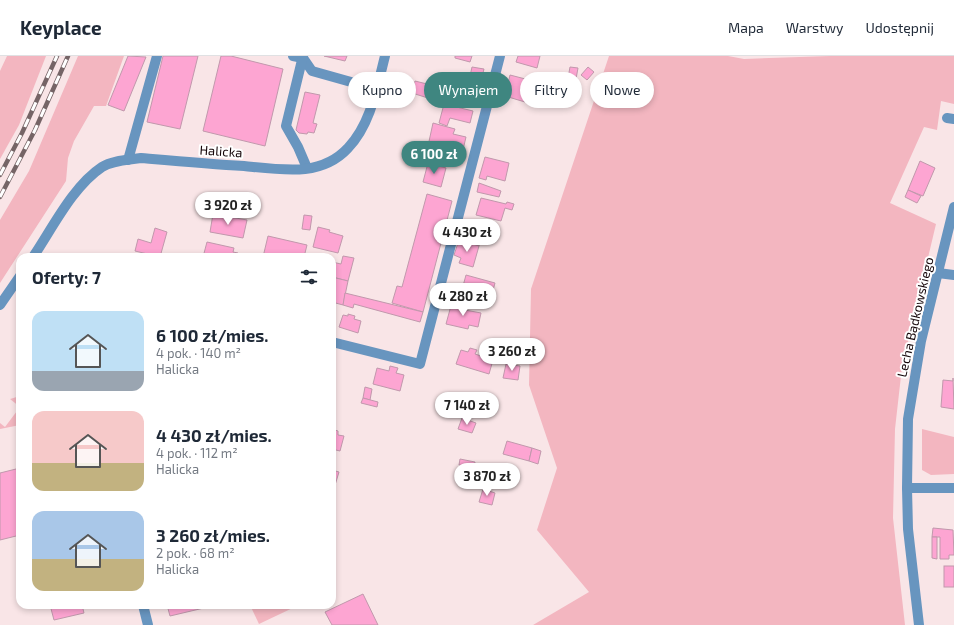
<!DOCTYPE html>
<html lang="pl">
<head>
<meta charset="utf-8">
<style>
	:root { --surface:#fff; --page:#f6f6f7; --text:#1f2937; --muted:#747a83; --line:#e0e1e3; --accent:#3f8680 }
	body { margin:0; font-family:"Exo 2",sans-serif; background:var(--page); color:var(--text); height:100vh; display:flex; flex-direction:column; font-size:15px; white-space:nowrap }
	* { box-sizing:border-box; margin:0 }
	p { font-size:13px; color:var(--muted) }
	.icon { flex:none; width:22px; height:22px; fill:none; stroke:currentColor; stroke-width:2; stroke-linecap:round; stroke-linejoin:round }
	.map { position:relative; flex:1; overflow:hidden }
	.details { position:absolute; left:16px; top:197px; width:320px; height:356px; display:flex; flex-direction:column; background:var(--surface); border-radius:12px; box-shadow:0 2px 6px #0003 }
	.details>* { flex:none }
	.hud { position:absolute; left:348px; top:16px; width:380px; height:36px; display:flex; gap:8px }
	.price { position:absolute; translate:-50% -34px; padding:0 9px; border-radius:14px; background:#fff; color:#222; font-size:13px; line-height:26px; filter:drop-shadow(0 1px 2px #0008) }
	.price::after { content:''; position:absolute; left:50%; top:24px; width:12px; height:9px; margin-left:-6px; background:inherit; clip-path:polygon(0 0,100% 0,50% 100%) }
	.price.active { background:var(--accent); color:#fff }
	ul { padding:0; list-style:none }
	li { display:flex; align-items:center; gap:12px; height:100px; padding:0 16px }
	li span { display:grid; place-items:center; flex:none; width:112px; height:80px; border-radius:12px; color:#555 }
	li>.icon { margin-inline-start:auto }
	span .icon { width:48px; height:48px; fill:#fffc; stroke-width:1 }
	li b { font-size:17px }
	h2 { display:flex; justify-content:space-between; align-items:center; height:48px; padding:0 16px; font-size:17px }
	.tag { padding:0 14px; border-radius:18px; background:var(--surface); box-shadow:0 2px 6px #0003; font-size:14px; line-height:36px }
	.tag.active { background:var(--accent); color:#fff }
	header { display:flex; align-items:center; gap:24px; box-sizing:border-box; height:56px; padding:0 20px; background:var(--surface); border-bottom:1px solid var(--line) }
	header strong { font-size:19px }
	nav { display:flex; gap:22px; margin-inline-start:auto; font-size:14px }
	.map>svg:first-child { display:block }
</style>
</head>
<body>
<header>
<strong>Keyplace</strong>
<nav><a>Mapa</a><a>Warstwy</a><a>Udostępnij</a></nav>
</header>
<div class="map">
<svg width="954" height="569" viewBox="0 0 954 569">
	<rect width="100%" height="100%" fill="#f9e5e7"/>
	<!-- green -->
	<g fill="#f3b6c0">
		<path d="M7 0H46L19 69 0 103V15Z"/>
		<path d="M78 0H124L106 50H94L74 85 68 102 66 125 0 227V164L29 115Z"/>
		<path d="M609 0H728L744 3 830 0H954V48L941 45 937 74 924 71 890 147 936 168 902 311 895 373 893 462 905 569H533L589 536 537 474 557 412 529 329 531 233Z"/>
		<path d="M20 340V369L0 373V367L5 371 20 351 10 343Z"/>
		<path d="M922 373 954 381V418L931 419 922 414Z"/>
		<path d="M250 549H299L259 568Z"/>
	</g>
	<!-- building -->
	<g fill="#fda5d2" stroke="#c198ac">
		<path d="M128 0 146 1 124 55 108 49Z"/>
		<path d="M163 0H198L180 73 147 66Z"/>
		<path d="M221 0H231L283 13 265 90 203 75Z"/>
		<path d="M324 0H347L345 5Z"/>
		<path d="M455 0H472L470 6 455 2Z"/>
		<path d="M518 0H540L537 12 516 6Z"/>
		<path d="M472 11 484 13 479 32 468 29Z"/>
		<path d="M570 11 578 12 576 23 568 22Z"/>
		<path d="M588 11 594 16 587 24 581 19Z"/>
		<path d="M510 19 537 26 533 41 527 39 525 46 505 40Z"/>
		<path d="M415 25 431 29 428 42 412 37Z"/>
		<path d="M558 32 575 36 572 47 556 43Z"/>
		<path d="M305 36 320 39 313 67 317 68 314 77 308 76 307 78 299 77 296 74Z"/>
		<path d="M444 48 473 55 470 67 450 62 447 70 439 67Z"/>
		<path d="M433 67 455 73 453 78 466 81 462 98 428 90Z"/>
		<path d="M485 101 509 107 505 125 487 120 486 124 479 122Z"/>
		<path d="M920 105 935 112 923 140 908 134Z"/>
		<path d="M428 107 446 112 441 131 423 126Z"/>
		<path d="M479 127 501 135 499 141 477 136Z"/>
		<path d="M908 134 921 140 917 147 905 141Z"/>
		<path d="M427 138 452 145 423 256 392 247 397 230 402 231Z"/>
		<path d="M481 142 506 148 507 146 514 148 512 154 505 152 501 165 476 159Z"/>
		<path d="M213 158 247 164 243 182 210 176Z"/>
		<path d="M304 159 312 160 310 174 302 173Z"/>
		<path d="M318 171 330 174 329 176 343 180 338 197 313 191Z"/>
		<path d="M155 172 167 176 160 201 135 195 138 183 151 187Z"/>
		<path d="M268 180 307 189 304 201H263Z"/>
		<path d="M472 180 481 182 479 190 470 187Z"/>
		<path d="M459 184 479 190 473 211 459 207 461 202 454 199Z"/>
		<path d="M207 186 234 192 233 196 238 197 237 201H203Z"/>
		<path d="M343 200 354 202 348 225 332 221V206L341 208Z"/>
		<path d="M466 219 495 227 489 249 460 241Z"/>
		<path d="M332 221 348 225 343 249 332 246Z"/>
		<path d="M345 237 423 256 420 266 354 248 353 252 343 249Z"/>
		<path d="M452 246 466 250 465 254 481 257 478 271 469 269 468 273 446 268Z"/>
		<path d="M348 258 355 260 354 263 361 265 358 277 339 271 343 259 348 260Z"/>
		<path d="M470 292 477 294 475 298 493 304 489 318 456 308 461 294 468 296Z"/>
		<path d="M506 308 520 310 518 324 503 322Z"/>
		<path d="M390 310 398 312 396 317 404 319 400 335 373 328 377 312 389 315Z"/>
		<path d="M953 322 954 353 941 351 943 324 953 325Z"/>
		<path d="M365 331 372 333 370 344 363 342Z"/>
		<path d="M363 342 378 346 377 351 361 347Z"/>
		<path d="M476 346 490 349 487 361 477 359 478 356 474 355Z"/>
		<path d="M462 362 476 367 472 377 458 373Z"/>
		<path d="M332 373 338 375V379L344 380 340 395 332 393Z"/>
		<path d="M507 385 532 392 529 405 503 398Z"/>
		<path d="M532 392 541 395 538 408 529 405Z"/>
		<path d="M460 403 475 406 474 412 459 409Z"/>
		<path d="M20 412V479L0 484V417Z"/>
		<path d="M332 414 339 416 332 439Z"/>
		<path d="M483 433 495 437 492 449 479 446Z"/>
		<path d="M933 472 953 474 954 499H949V503H940V481H932Z"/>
		<path d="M932 481H937V503L932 502Z"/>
		<rect x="944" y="510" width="10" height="21"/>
		<path d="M363 538 378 569H332L325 556Z"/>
		<path d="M50 549H82L84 557 54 564Z"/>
		<path d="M167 549H208V551L170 560Z"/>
	</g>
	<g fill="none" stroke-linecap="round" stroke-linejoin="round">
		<!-- minor -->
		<g stroke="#6895bf" stroke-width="10">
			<path d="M293 0 303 2 312 15 376 33"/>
			<path d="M303 0 286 70 298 91 307 112"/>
			<path d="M947 62 954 63"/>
			<path d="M128 104 157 0"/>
			<path d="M33 201C52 173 73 130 102 111 113 104 129 104 141 102 176 105 210 108 244 110 264 112 285 115 305 113 321 111 337 104 348 92 371 68 377 31 385 0"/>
			<path d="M938 217 954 219"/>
			<path d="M0 249 20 220"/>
			<path d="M332 286 420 308 500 0"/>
			<path d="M907 432H954"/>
			<path d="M143 549 148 569"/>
			<path d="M919 569 908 473 907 432 908 363 921 285 954 151"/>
		</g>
		<defs>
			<g id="rail">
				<path d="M0 119 22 77 57 0"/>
				<path d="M0 141 35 74 68 0"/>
			</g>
		</defs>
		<!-- rail casing -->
		<use href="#rail" stroke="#756466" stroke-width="4.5"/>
		<!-- rail -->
		<use href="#rail" stroke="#fff" stroke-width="3" stroke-dasharray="9" stroke-linecap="butt"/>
	</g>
	<g text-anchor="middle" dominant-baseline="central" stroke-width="4" stroke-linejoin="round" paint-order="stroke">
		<!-- street labels -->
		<g font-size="13" fill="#150609" stroke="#fff">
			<text transform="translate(221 95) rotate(4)">Halicka</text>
			<text transform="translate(915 261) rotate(-77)">Lecha Bądkowskiego</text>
		</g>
	</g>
</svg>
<b class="price active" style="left:434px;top:119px">6 100 zł</b>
<b class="price" style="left:228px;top:170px">3 920 zł</b>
<b class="price" style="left:467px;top:197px">4 430 zł</b>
<b class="price" style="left:463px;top:261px">4 280 zł</b>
<b class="price" style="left:512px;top:316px">3 260 zł</b>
<b class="price" style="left:467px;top:370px">7 140 zł</b>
<b class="price" style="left:487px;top:441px">3 870 zł</b>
<div class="hud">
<a class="tag">Kupno</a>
<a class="tag active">Wynajem</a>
<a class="tag">Filtry</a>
<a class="tag">Nowe</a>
</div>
<section class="details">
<h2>Oferty: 7<svg class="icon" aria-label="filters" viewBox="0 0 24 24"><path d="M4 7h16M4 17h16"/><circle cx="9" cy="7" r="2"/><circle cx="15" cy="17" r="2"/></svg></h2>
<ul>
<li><span style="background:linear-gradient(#bfe0f5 75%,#9aa5b1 0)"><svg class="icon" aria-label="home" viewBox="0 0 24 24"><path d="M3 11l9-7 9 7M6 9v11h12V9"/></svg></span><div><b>6 100 zł/mies.</b><p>4 pok. · 140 m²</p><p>Halicka</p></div></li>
<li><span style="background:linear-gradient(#f6c9c9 65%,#c2b280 0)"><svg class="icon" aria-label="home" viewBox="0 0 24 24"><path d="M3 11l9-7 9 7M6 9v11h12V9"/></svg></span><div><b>4 430 zł/mies.</b><p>4 pok. · 112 m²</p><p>Halicka</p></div></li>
<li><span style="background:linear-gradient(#a9c7e8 60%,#c2b280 0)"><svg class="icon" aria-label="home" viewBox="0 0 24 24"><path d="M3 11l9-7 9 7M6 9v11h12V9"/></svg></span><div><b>3 260 zł/mies.</b><p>2 pok. · 68 m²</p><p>Halicka</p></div></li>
</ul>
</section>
</div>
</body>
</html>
